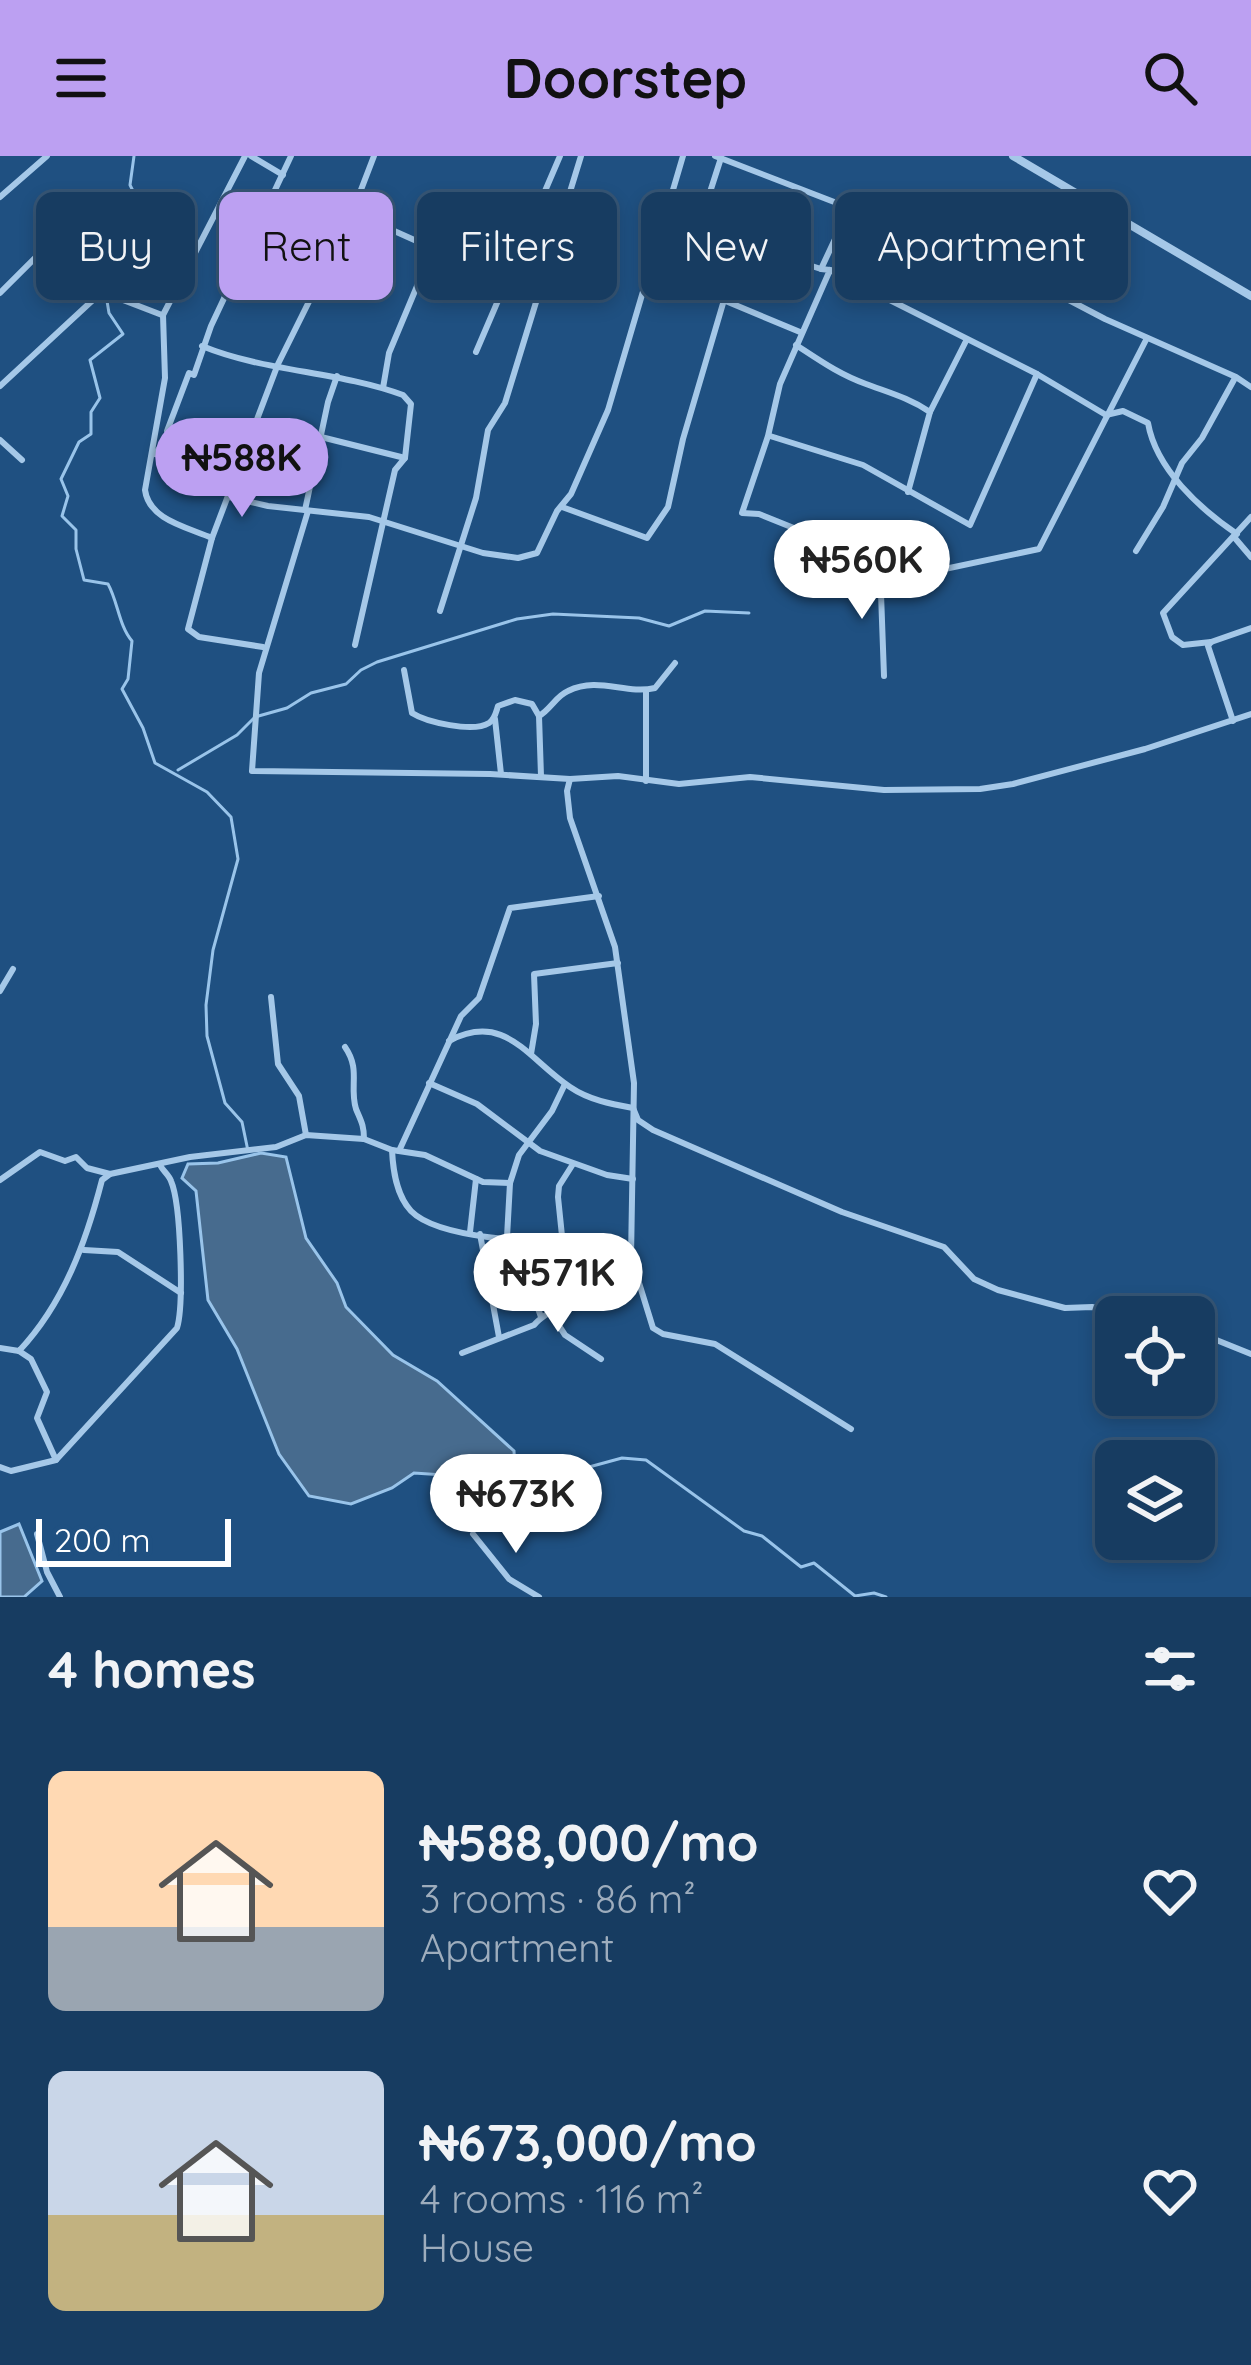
<!DOCTYPE html>
<html lang="en">
<head>
<meta charset="utf-8">
<style>
	:root { --surface:#173c61; --page:#204367; --text:#f1f3f6; --muted:#9eadbd; --line:#365676; --accent:#bca0f2 }
	body { margin:0; font-family:Quicksand,sans-serif; background:var(--page); color:var(--text); height:100vh; display:flex; flex-direction:column; font-size:45px; white-space:nowrap }
	* { box-sizing:border-box; margin:0 }
	p { font-size:39px; color:var(--muted) }
	.icon { flex:none; width:66px; height:66px; fill:none; stroke:currentColor; stroke-width:2; stroke-linecap:round; stroke-linejoin:round }
	.map { position:relative; height:1441px; overflow:hidden }
	.sheet { display:flex; flex-direction:column; background:var(--surface); flex:1 }
	.sheet>* { flex:none }
	.guide { position:absolute; left:36px; top:36px; width:1179px; height:108px; display:flex; gap:24px }
	.tools { position:absolute; left:1095px; top:1140px; display:grid; gap:24px }
	.tools a { display:grid; place-items:center; width:120px; height:120px; border-radius:18px; background:var(--surface); box-shadow:0 6px 18px #0003,0 0 0 3px var(--line); font-size:60px }
	.scale { position:absolute; left:36px; bottom:30px; width:195px; box-sizing:border-box; padding-left:12px; border:6px solid #fff; border-top:0; font-size:33px; line-height:42px; white-space:nowrap; color:#fff; -webkit-text-stroke:9px #1f5081; paint-order:stroke }
	.price { position:absolute; translate:-50% -102px; padding:0 27px; border-radius:42px; background:#fff; color:#222; font-size:39px; line-height:78px; filter:drop-shadow(0 3px 6px #0008) }
	.price::after { content:''; position:absolute; left:50%; top:72px; width:36px; height:27px; margin-left:-18px; background:inherit; clip-path:polygon(0 0,100% 0,50% 100%) }
	.price.active { background:var(--accent); color:#111 }
	ul { padding:0; list-style:none }
	li { display:flex; align-items:center; gap:36px; height:300px; padding:0 48px }
	li span { display:grid; place-items:center; flex:none; width:336px; height:240px; border-radius:18px; color:#555 }
	li>.icon { margin-inline-start:auto }
	span .icon { width:144px; height:144px; fill:#fffc; stroke-width:1 }
	li b { font-size:51px }
	h2 { display:flex; justify-content:space-between; align-items:center; height:144px; padding:0 48px; font-size:51px }
	.chip { padding:0 42px; border-radius:18px; background:var(--surface); box-shadow:0 6px 18px #0003,0 0 0 3px var(--line); font-size:42px; line-height:108px }
	.chip.active { background:var(--accent); color:#111 }
	header { display:flex; justify-content:space-between; align-items:center; height:156px; padding:0 48px; background:var(--accent); color:#111; font-size:54px; font-weight:700 }
	.map>svg:first-child { display:block }
</style>
</head>
<body>
<header><svg class="icon" aria-label="menu" viewBox="0 0 24 24"><path d="M4 6h16M4 12h16M4 18h16"/></svg>Doorstep<svg class="icon" aria-label="search" viewBox="0 0 24 24"><circle cx="10" cy="10" r="6"/><path d="M15 15l6 6"/></svg></header>
<div class="map">
<svg width="1251" height="1441" viewBox="0 0 1251 1441">
	<rect width="100%" height="100%" fill="#1f5081"/>
	<!-- water -->
	<g fill="#476b8e" stroke="#99c4ea" stroke-width="3">
		<path d="M261 997 286 1001 306 1082 337 1127 346 1151 393 1199 437 1225 514 1295 515 1315 474 1321 414 1317 392 1332 351 1348 309 1340 279 1298 237 1193 208 1144 196 1035 182 1022 188 1008 218 1007Z"/>
		<path d="M19 1368 42 1425 24 1441H0V1376Z"/>
	</g>
	<g fill="none" stroke-linecap="round" stroke-linejoin="round">
		<!-- stream -->
		<g stroke="#99c4ea" stroke-width="3">
			<path d="M134 0 130 29 140 49 138 100 107 115 103 121 109 157 123 178 90 204 100 242 91 256V278L79 286 61 323 68 340 62 360 76 374V393L84 424 108 428C118 446 119 470 132 485L128 523 122 533 143 572 155 607 207 636 231 661 238 703 213 794 206 849 207 880 225 947 242 966 248 995"/>
			<path d="M178 614 237 579 255 561 287 552 311 537 346 528 361 514 377 506 517 463 553 458 639 462 669 470 705 455 749 457"/>
			<path d="M516 1315 567 1317 622 1302 646 1304 744 1375 762 1380 801 1411 814 1407 855 1440 874 1437 886 1441"/>
		</g>
		<!-- minor -->
		<g stroke="#a5c8e8" stroke-width="6">
			<path d="M251 0 283 19"/>
			<path d="M715 0 842 49 876 55 918 76 973 94 1105 163 1236 221 1251 231"/>
			<path d="M721 2 701 64 706 76 821 113"/>
			<path d="M0 41 47 0"/>
			<path d="M850 51 821 113 830 114 780 228 768 280 742 357 759 358 836 389 876 411 940 414 1039 393 1147 182"/>
			<path d="M352 59 372 65 508 126"/>
			<path d="M248 99 316 128"/>
			<path d="M649 113 800 176"/>
			<path d="M830 114 1037 218 1106 259 1123 255 1148 267C1156 313 1200 353 1237 378"/>
			<path d="M0 137 78 59"/>
			<path d="M1060 139 1109 57"/>
			<path d="M796 189C819 204 840 219 866 228 890 237 909 242 930 256L908 336"/>
			<path d="M202 190C265 216 338 215 403 239L411 248 405 302 395 314 355 489"/>
			<path d="M476 196 560 0"/>
			<path d="M0 230 94 143 110 139 162 159"/>
			<path d="M383 232 389 197 433 92"/>
			<path d="M930 256 966 185"/>
			<path d="M257 265 405 302"/>
			<path d="M770 280 863 309 970 369 1037 218"/>
			<path d="M0 284 22 304"/>
			<path d="M155 298 171 276 167 275 189 217 194 219 211 170 291 0"/>
			<path d="M229 341 268 350 369 361 483 397 518 402 537 397 557 355 571 338 608 254 683 0"/>
			<path d="M562 351 647 382 668 351 683 283 724 144"/>
			<path d="M305 354 328 246 337 220"/>
			<path d="M308 355 259 517 252 615 490 618 570 623 618 620 679 628 750 621 884 634 980 633 1013 628 1145 593 1251 558"/>
			<path d="M1234 381 1251 401"/>
			<path d="M212 382C187 371 149 364 145 334L165 222 163 159 245 0"/>
			<path d="M1136 395 1163 351 1182 307 1202 282 1235 222"/>
			<path d="M880 410 884 520"/>
			<path d="M440 455 476 342 488 274 505 247 581 0"/>
			<path d="M1211 486 1183 489 1172 481 1163 457 1251 361"/>
			<path d="M263 491 199 481 188 473 212 382 278 208 349 65 374 0"/>
			<path d="M404 514 412 557C426 566 473 577 489 567 495 563 496 556 498 550L515 544 532 548 539 560 541 620"/>
			<path d="M646 534V625"/>
			<path d="M539 560C551 553 556 540 568 535 599 520 625 539 655 532L675 507"/>
			<path d="M495 563 501 618"/>
			<path d="M1233 565 1208 490 1211 486 1251 472"/>
			<path d="M570 623 567 635 570 662 615 791 634 927 631 1101 653 1172 663 1178 715 1188 851 1273"/>
			<path d="M0 835 13 813"/>
			<path d="M271 841 278 908 299 940 306 979"/>
			<path d="M449 885C505 855 528 903 570 931 589 944 611 948 633 952L638 964 653 974 842 1056 944 1091 974 1123 998 1134 1065 1152 1092 1151 1131 1161"/>
			<path d="M345 891C361 914 349 930 356 953 361 965 364 969 364 983"/>
			<path d="M531 898 536 868 534 818 618 807"/>
			<path d="M429 927 477 948 540 995 607 1019 633 1023"/>
			<path d="M392 994C393 1014 396 1039 411 1055 445 1090 581 1086 630 1089"/>
			<path d="M399 995 461 860 479 842 510 752 599 740"/>
			<path d="M0 1024 40 996 65 1005 76 1001 87 1012 110 1018"/>
			<path d="M470 1076 476 1023"/>
			<path d="M480 1078 499 1181"/>
			<path d="M507 1081 510 1027 519 999 552 955 565 928"/>
			<path d="M521 1085 528 1124 541 1161"/>
			<path d="M84 1094 118 1096 181 1137"/>
			<path d="M569 1148 558 1041 559 1030 573 1008"/>
			<path d="M552 1159 565 1179 601 1203"/>
			<path d="M1194 1175 1251 1198"/>
			<path d="M0 1192 19 1195C64 1147 86 1086 102 1024L110 1018 190 1001 276 991 306 979 364 983 392 994 425 999 483 1026 510 1027"/>
			<path d="M19 1195 31 1203 47 1236 37 1262 56 1304"/>
			<path d="M462 1197 534 1169C551 1149 608 1130 634 1118"/>
			<path d="M0 1311 11 1315 56 1304 177 1172C184 1149 181 1048 171 1025 169 1019 163 1015 160 1009"/>
			<path d="M37 1378 47 1416 60 1441"/>
			<path d="M473 1378 509 1423 539 1441"/>
		</g>
		<!-- tertiary -->
		<path stroke="#a5c8e8" stroke-width="8" d="M1013 0 1251 140"/>
	</g>
</svg>
<div class="tools">
<a><svg class="icon" aria-label="locate" viewBox="0 0 24 24"><circle cx="12" cy="12" r="6"/><path d="M12 2v4M12 18v4M2 12h4M18 12h4"/></svg></a>
<a><svg class="icon" aria-label="layers" viewBox="0 0 24 24"><path d="M12 4l9 5-9 5-9-5zM3 14l9 5 9-5"/></svg></a>
</div>
<div class="scale">200 m</div>
<b class="price active" style="left:242px;top:364px">₦588K</b>
<b class="price" style="left:862px;top:466px">₦560K</b>
<b class="price" style="left:558px;top:1179px">₦571K</b>
<b class="price" style="left:516px;top:1400px">₦673K</b>
<div class="guide">
<a class="chip">Buy</a>
<a class="chip active">Rent</a>
<a class="chip">Filters</a>
<a class="chip">New</a>
<a class="chip">Apartment</a>
</div>
</div>
<section class="sheet">
<h2>4 homes<svg class="icon" aria-label="filters" viewBox="0 0 24 24"><path d="M4 7h16M4 17h16"/><circle cx="9" cy="7" r="2"/><circle cx="15" cy="17" r="2"/></svg></h2>
<ul>
<li><span style="background:linear-gradient(#ffd9b3 65%,#9aa5b1 0)"><svg class="icon" aria-label="home" viewBox="0 0 24 24"><path d="M3 11l9-7 9 7M6 9v11h12V9"/></svg></span><div><b>₦588,000/mo</b><p>3 rooms · 86 m²</p><p>Apartment</p></div><svg class="icon" aria-label="heart" viewBox="0 0 24 24"><path d="M12 20l-8-8c-3-5 5-10 8-4 3-6 11-1 8 4z"/></svg></li>
<li><span style="background:linear-gradient(#c9d6e8 60%,#c2b280 0)"><svg class="icon" aria-label="home" viewBox="0 0 24 24"><path d="M3 11l9-7 9 7M6 9v11h12V9"/></svg></span><div><b>₦673,000/mo</b><p>4 rooms · 116 m²</p><p>House</p></div><svg class="icon" aria-label="heart" viewBox="0 0 24 24"><path d="M12 20l-8-8c-3-5 5-10 8-4 3-6 11-1 8 4z"/></svg></li>
</ul>
</section>
</body>
</html>
